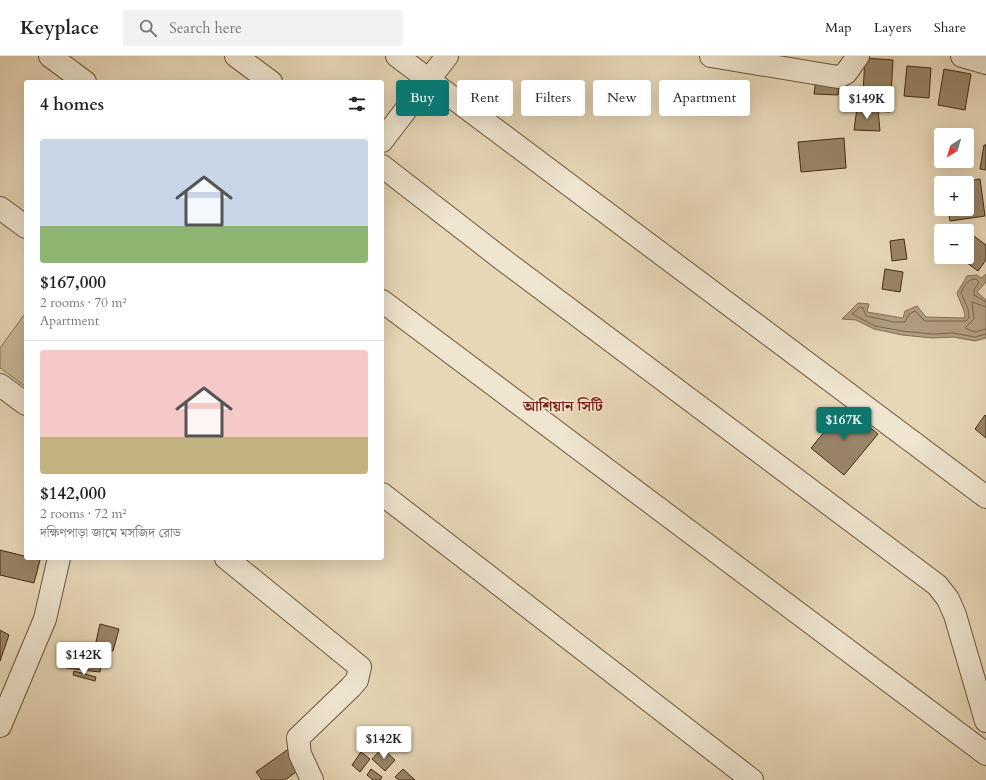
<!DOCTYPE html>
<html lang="en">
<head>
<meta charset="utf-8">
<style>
	:root { --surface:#fff; --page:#f2f2f2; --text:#222; --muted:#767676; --line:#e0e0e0; --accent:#0f766e }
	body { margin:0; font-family:Cardo,"Noto Serif Bengali",serif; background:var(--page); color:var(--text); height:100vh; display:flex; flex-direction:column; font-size:15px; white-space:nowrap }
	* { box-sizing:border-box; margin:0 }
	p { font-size:13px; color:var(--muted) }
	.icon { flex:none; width:22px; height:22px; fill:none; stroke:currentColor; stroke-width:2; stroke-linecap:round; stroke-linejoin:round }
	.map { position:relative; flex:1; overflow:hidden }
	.sheet { position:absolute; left:24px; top:24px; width:360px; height:480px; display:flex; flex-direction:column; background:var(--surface); border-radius:4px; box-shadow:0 4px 16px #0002 }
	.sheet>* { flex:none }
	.guide { position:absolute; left:396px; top:24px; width:380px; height:36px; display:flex; gap:8px }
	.needle { width:26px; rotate:217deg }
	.buttons { position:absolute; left:934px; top:72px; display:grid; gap:8px }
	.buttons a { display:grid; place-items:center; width:40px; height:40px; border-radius:4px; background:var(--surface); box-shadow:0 4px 16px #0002; font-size:20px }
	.price { position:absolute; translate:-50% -34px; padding:0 9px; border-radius:4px; background:#fff; color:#222; font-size:13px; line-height:26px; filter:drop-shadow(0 1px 2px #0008) }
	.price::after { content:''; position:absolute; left:50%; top:24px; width:12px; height:9px; margin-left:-6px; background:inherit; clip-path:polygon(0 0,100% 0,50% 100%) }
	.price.on { background:var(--accent); color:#fff }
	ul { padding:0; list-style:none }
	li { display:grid; align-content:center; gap:8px; height:212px; padding:0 16px }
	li+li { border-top:1px solid var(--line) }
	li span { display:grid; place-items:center; height:124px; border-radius:4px; color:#555 }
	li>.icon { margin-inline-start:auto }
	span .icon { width:72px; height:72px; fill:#fffc; stroke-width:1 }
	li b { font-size:17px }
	h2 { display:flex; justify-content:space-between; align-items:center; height:48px; padding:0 16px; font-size:17px }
	.chip { padding:0 14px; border-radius:4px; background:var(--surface); box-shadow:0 4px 16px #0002; font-size:14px; line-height:36px }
	.chip.on { background:var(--accent); color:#fff }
	header { display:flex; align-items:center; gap:24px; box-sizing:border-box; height:56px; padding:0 20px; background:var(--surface); border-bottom:1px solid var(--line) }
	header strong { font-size:19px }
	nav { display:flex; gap:22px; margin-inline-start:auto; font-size:14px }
	.search { width:280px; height:36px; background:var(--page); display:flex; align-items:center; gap:10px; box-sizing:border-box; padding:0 14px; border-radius:4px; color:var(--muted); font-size:15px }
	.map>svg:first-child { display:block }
</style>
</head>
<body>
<header>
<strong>Keyplace</strong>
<div class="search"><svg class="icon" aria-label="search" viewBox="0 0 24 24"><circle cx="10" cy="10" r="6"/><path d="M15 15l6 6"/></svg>Search here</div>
<nav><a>Map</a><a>Layers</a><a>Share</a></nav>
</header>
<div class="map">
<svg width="986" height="724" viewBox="0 0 986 724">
	<rect width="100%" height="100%" fill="#e7d7b7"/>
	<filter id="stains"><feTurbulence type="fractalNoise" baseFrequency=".005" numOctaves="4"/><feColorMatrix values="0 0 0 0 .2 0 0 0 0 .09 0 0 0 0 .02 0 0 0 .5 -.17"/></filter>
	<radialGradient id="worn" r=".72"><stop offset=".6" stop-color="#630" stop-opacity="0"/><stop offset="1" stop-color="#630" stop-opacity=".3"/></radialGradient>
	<!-- green -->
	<path fill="#cbba9b" stroke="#887356" d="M24 259 26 261V331L0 312V292Z"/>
	<!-- water -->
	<path fill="#b09d7f" stroke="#857053" d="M986 218V226L977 236 986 244V282L975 285 953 281 932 282 902 279 874 273 856 264 842 263 858 247 869 248 867 256 903 262 905 255 917 250 926 261 965 262C965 253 959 245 957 237L967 220 977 219 981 222Z"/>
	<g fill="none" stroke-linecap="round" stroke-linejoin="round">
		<!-- shore -->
		<g stroke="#7a6448" stroke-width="1">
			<path d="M986 246 974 239V234L979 226 976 223C967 223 964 230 961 237L968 253 969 262 966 265H925L915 255 909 258 905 266H894L866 260 863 252 860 251 852 258 875 270 902 275 932 278 953 277 975 281 986 278"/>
			<path d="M986 251 972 246 974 263 965 272 975 276 986 273"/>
		</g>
	</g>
	<!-- building -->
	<g fill="#998568" stroke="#442c12">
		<path d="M865 2 893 4 890 56 862 54Z"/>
		<path d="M907 10 931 12 929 42 904 40Z"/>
		<path d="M944 13 971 18 965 54 938 49Z"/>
		<path d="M816 23 839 25 838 39 814 38Z"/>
		<path d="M857 52 878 54 880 75 854 74Z"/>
		<path d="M844 82 846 112 801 116 798 86Z"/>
		<path d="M984 89H986V114L980 113Z"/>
		<path d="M980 123 985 160 950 165 948 153H967V127H954Z"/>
		<path d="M967 175 986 189V204L978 215 959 201H967Z"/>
		<path d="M904 183 907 203 892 205 890 185Z"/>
		<path d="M885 213 903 216 900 236 882 233Z"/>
		<path d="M845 351 878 378 844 419 811 392Z"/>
		<path d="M985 359 986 360V382L975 373Z"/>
		<path d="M0 494 40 504 34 527 0 519Z"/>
		<path d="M100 568 119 573 113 595 95 590Z"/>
		<path d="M0 574 9 579 0 605Z"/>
		<path d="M69 590 103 595 100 616 66 612Z"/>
		<path d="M74 615 96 621 95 625 73 619Z"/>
		<path d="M290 692 303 711 285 724H262L256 716Z"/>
		<path d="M382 692 395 704 385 715 372 703Z"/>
		<path d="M361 696 370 703 360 716 352 709Z"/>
		<path d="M371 713 382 721 380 724H373L367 719Z"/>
		<path d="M403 713 415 724H399L395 721Z"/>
	</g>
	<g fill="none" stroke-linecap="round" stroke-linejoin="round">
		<defs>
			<g id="minor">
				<path d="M50 0 85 26"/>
				<path d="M236 0 271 26"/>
				<path d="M397 0 986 441"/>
				<path d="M711 0 838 21 846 17 858 0"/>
				<path d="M962 0 986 7"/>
				<path d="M382 85 447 0"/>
				<path d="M382 110 502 203 937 529 948 543 955 559 986 665"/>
				<path d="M0 152 26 171"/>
				<path d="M382 245 986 698"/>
				<path d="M0 329 26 348"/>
				<path d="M382 438 752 724"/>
				<path d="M226 502 360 611 357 624 351 631 298 682 300 698 312 724"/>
				<path d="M0 670 45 563 59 502"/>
			</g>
		</defs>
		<!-- minor casing -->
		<use href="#minor" stroke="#6d573b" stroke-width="24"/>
		<!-- minor -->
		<use href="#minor" stroke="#efe5d0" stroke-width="22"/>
	</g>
	<g text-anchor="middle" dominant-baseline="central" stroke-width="3" stroke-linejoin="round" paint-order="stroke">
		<!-- quarter labels -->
		<g font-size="15" font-weight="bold" fill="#7a1f14" stroke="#efe5d0">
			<text x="563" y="350">আশিয়ান সিটি</text>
		</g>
	</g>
	<rect width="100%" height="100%" filter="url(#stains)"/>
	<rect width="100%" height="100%" fill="url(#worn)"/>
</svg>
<div class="buttons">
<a><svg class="needle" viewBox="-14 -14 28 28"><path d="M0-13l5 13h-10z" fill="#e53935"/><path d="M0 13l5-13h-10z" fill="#767676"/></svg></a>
<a>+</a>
<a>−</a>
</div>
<b class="price" style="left:867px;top:64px">$149K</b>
<b class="price on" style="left:844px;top:385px">$167K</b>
<b class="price" style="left:84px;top:620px">$142K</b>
<b class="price" style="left:384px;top:704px">$142K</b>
<div class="guide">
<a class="chip on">Buy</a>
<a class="chip">Rent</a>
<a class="chip">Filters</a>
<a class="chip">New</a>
<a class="chip">Apartment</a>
</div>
<section class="sheet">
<h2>4 homes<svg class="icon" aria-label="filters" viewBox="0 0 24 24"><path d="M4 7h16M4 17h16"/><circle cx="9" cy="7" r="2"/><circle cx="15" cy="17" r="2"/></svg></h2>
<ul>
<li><span style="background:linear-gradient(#c9d6e8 70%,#8fb573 0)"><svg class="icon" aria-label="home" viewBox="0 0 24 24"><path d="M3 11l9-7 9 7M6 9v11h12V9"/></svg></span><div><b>$167,000</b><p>2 rooms · 70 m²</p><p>Apartment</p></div></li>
<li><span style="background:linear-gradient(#f6c9c9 70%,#c2b280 0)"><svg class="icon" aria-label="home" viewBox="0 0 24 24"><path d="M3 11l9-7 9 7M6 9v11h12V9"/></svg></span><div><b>$142,000</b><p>2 rooms · 72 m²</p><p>দক্ষিণপাড়া জামে মসজিদ রোড</p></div></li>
</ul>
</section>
</div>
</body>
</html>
